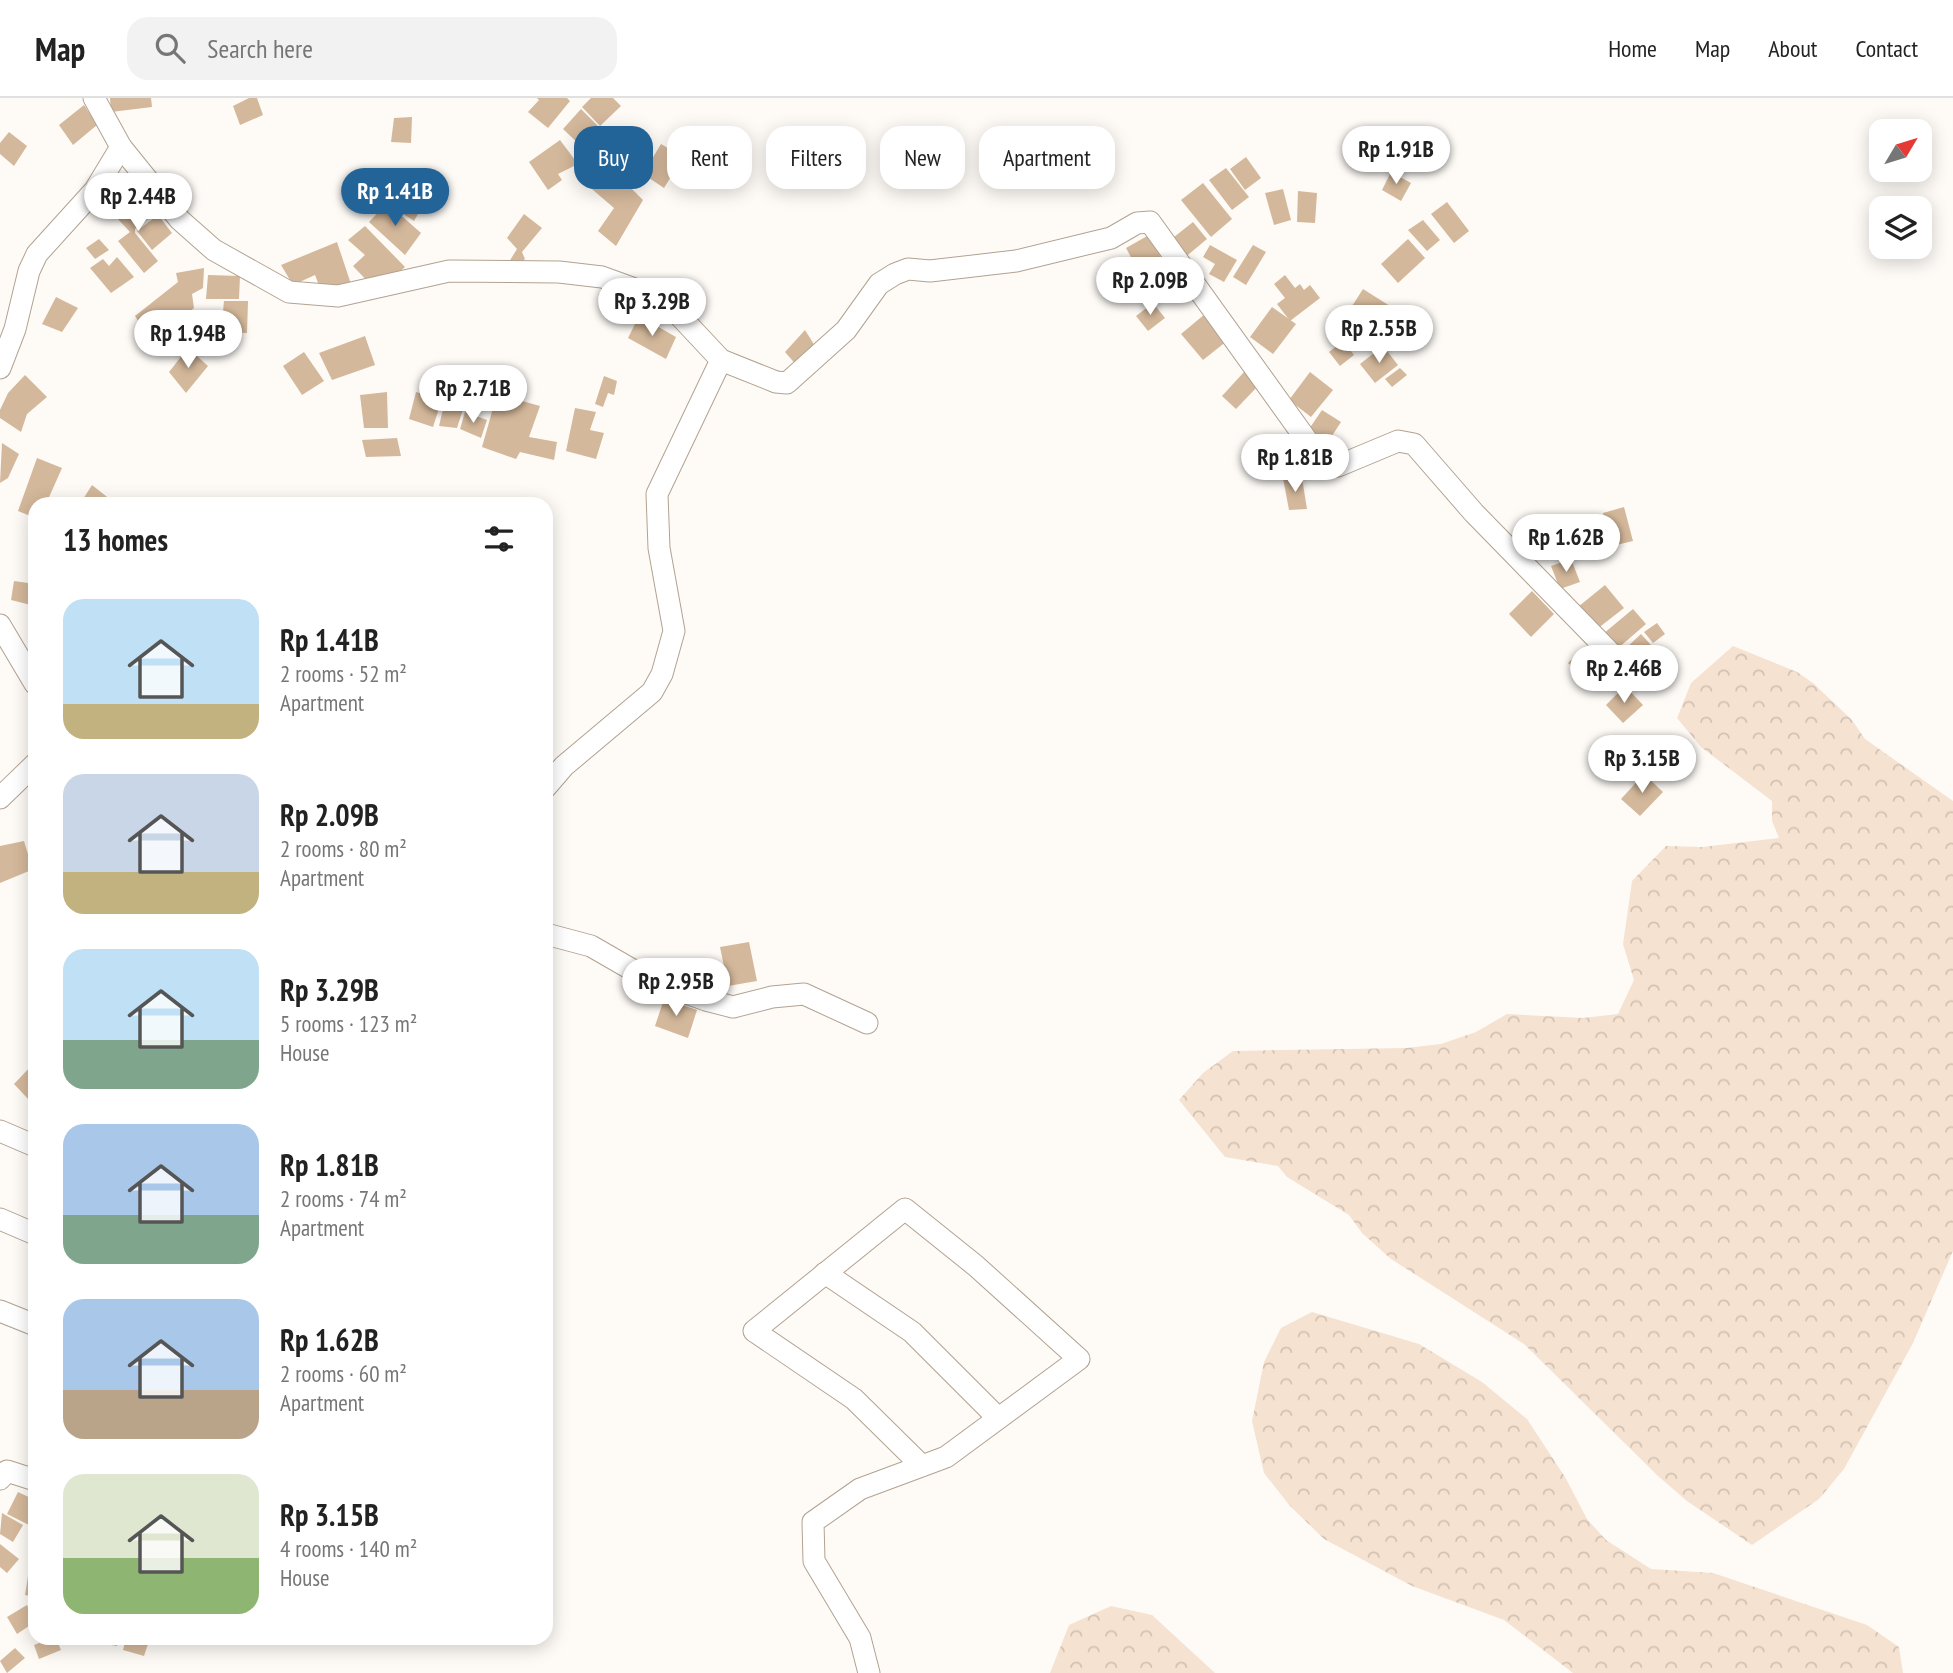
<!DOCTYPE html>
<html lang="en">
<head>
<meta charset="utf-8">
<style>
	:root { --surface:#fff; --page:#f2f2f2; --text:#222; --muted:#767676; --line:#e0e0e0; --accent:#226398 }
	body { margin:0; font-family:"PT Sans Narrow",sans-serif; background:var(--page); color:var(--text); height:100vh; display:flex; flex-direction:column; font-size:26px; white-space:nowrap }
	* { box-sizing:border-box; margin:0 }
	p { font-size:23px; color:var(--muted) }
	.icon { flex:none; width:38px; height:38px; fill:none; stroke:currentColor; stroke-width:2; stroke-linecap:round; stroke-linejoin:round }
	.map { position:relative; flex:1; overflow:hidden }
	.panel { position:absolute; left:28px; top:399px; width:525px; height:1148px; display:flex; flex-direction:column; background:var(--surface); border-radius:21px; box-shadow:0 4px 18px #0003 }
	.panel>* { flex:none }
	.top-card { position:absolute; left:574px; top:28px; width:665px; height:63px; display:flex; gap:14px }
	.needle { width:46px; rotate:52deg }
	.controls { position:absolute; left:1869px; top:21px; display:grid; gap:14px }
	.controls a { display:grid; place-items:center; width:63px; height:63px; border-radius:14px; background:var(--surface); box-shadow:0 4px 18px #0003; font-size:35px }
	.price { position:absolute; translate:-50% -60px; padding:0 16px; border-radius:24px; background:#fff; color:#222; font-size:23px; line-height:46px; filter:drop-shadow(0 2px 4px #0008) }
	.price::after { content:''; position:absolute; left:50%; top:42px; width:21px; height:16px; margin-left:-10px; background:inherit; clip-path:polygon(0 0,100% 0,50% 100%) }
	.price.on { background:var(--accent); color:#fff }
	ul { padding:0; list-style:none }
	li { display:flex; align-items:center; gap:21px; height:175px; padding:0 35px }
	li span { display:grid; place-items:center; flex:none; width:196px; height:140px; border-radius:21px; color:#555 }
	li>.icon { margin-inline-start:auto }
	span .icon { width:84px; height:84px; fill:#fffc; stroke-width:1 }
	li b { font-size:30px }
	h2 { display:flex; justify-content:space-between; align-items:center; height:84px; padding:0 35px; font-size:30px }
	.chip { padding:0 24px; border-radius:21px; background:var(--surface); box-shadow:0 4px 18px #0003; font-size:24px; line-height:63px }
	.chip.on { background:var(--accent); color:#fff }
	header { display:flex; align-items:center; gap:42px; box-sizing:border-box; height:98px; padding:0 35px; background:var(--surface); border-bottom:2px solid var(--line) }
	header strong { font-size:33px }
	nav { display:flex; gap:38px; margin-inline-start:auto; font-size:24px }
	.search { width:490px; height:63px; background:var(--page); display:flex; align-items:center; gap:18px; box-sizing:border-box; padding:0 24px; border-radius:21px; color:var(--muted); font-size:26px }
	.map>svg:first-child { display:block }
</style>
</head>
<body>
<header>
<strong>Map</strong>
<div class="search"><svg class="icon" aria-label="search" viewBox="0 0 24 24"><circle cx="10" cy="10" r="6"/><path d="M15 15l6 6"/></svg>Search here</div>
<nav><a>Home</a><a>Map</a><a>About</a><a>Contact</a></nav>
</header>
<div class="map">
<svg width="1953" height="1575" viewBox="0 0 1953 1575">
	<defs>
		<pattern id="forest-crowns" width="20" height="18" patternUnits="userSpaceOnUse" patternTransform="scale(1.75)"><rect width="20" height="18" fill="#f5e2d0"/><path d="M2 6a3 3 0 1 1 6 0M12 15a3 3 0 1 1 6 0" fill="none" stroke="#d3c2b3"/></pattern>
	</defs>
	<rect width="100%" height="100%" fill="#fefbf7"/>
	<!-- forest -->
	<g fill="url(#forest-crowns)">
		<path d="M1733 548 1797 574 1813 585 1852 622 1865 641 1953 703V1153L1913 1245 1844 1371 1819 1401 1752 1447 1687 1403 1658 1378 1524 1246 1391 1161 1362 1135 1349 1117 1287 1079 1278 1068 1225 1059 1179 1002 1203 975 1233 953 1406 950 1441 946 1476 934 1507 916 1583 920 1618 916 1634 882 1623 846 1632 783 1666 748 1702 749 1779 740 1772 723V703L1701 649 1677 620 1691 585Z"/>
		<path d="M1312 1214 1419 1246 1482 1284 1527 1321 1565 1379 1587 1421 1606 1442 1651 1471 1713 1475 1867 1527 1899 1549 1903 1575H1573L1504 1522 1412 1488 1324 1441 1290 1408 1264 1375 1252 1323 1264 1264 1281 1230Z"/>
		<path d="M1111 1508 1152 1517 1215 1575H1050L1069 1527Z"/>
	</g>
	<!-- building -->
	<g fill="#d4b89b">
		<path d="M110 0H151L152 9 111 14Z"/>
		<path d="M249 0H257L263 17 240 27 233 8Z"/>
		<path d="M537 0H567L570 3 548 30 528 14 539 2Z"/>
		<path d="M591 0H613L621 8 600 28 582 9Z"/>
		<path d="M84 7 97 27 73 47 59 27Z"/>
		<path d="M581 11 601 31 583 50 563 31Z"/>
		<path d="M412 19 411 45 391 44 394 20Z"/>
		<path d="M9 34 27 48 14 68 0 56V45Z"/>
		<path d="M560 42 578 66 558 76 562 82 548 92 529 64Z"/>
		<path d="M661 46 683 59 664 90 643 76Z"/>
		<path d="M1246 59 1261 80 1245 92 1230 71Z"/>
		<path d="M604 63 643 102 616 148 598 133 614 110 586 86Z"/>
		<path d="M1226 70 1249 99 1232 112 1209 82Z"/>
		<path d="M1391 74 1411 85 1401 103 1382 92Z"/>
		<path d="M1203 85 1232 121 1211 139 1181 102Z"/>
		<path d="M394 86 428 98 414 123 390 107Z"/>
		<path d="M1283 91 1291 122 1274 127 1265 95Z"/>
		<path d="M1298 93 1317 95 1315 125 1297 124Z"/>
		<path d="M144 97 157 113 135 131V135L158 163 144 175 118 143 130 134 117 120Z"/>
		<path d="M1447 104 1469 133 1454 145 1431 116Z"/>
		<path d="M387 105 421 135 405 157 369 124Z"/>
		<path d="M524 116 542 130 522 154 525 161 514 170 507 167 517 151 507 140Z"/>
		<path d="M158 117 172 135 152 152 137 133Z"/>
		<path d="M1423 122 1440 142 1427 153 1408 132Z"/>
		<path d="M1193 124 1207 141 1183 161 1169 143Z"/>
		<path d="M365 128 405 169 388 184 381 177 370 186 353 168 365 157 348 142Z"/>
		<path d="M1149 137 1168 173 1145 185 1126 150Z"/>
		<path d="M99 141 109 152 95 161 86 150Z"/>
		<path d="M1408 141 1425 160 1398 185 1381 166Z"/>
		<path d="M337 144 353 192 322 195 315 177 293 187 281 167Z"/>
		<path d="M1210 147 1237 162 1224 184 1209 176 1215 166 1203 159Z"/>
		<path d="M1253 147 1266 154 1246 187 1233 179Z"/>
		<path d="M117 159 134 179 111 195 90 170 103 161 109 168Z"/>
		<path d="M204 170 203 190 192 196 194 210 150 249 138 232 142 229 135 218 178 184 176 175Z"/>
		<path d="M208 177 240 178 239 201H206Z"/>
		<path d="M1285 177 1295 190 1300 186 1304 192 1310 187 1320 200 1290 223 1277 206 1285 200 1274 186Z"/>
		<path d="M1363 191 1390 208 1372 237 1345 219Z"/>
		<path d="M56 199 78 210 62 234 42 226Z"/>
		<path d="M224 203H248L247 235 221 234Z"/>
		<path d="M1153 205 1165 220 1148 233 1136 218Z"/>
		<path d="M1272 209 1296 226 1273 256 1250 239Z"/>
		<path d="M1205 216 1227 243 1203 262 1181 236Z"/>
		<path d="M639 218 676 239 666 261 628 240Z"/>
		<path d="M805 232 817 251 798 269 785 254Z"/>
		<path d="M365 238 375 267 332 282 319 255Z"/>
		<path d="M1343 243 1354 257 1340 268 1329 254Z"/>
		<path d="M1383 248 1398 267 1375 285 1360 266Z"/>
		<path d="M188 250 208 268 186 295 169 274Z"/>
		<path d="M304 254 324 283 302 297 283 268Z"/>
		<path d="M1400 270 1407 277 1392 289 1385 281Z"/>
		<path d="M1244 274 1258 288 1236 311 1222 298Z"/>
		<path d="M1310 274 1333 292 1311 319 1289 302Z"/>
		<path d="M25 277 47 299 27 316 21 334 0 320V312L8 295Z"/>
		<path d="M604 278 617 283 614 297 608 295 603 309 595 306Z"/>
		<path d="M450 282 470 289 457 330 439 328Z"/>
		<path d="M387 294 388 330H364L360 297Z"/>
		<path d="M416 294 442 301 433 329 409 321Z"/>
		<path d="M497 296 540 308 529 339 557 344 554 362 520 354 516 361 482 349Z"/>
		<path d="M575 310 596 314 590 332 604 335 596 361 566 353Z"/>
		<path d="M1322 312 1341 324 1326 347 1307 334Z"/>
		<path d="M465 314 487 322 481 340 460 331Z"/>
		<path d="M397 340 401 358 366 359 362 342Z"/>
		<path d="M2 345 19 356 8 380 0 385Z"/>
		<path d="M37 360 62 370 46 406H35V420L18 413Z"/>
		<path d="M1283 380H1302L1307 411 1289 412Z"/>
		<path d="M92 387 116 406H80Z"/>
		<path d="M1624 409 1633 443 1612 448 1603 415Z"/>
		<path d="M1549 416 1555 444 1532 449 1526 421Z"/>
		<path d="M1571 461 1580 484 1560 491 1551 468Z"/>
		<path d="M32 462 35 463V508L11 502 14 483 28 485Z"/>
		<path d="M1605 487 1624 510 1597 531 1578 509Z"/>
		<path d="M1532 493 1554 516 1531 539 1509 516Z"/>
		<path d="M1633 511 1646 526 1617 551 1603 536Z"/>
		<path d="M1657 525 1665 536 1653 545 1644 534Z"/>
		<path d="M1641 536 1662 559 1647 572 1626 550Z"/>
		<path d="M1585 548 1614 575 1597 593 1568 565Z"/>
		<path d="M1625 588 1643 607 1623 625 1606 607Z"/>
		<path d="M1644 676 1663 694 1640 718 1621 701Z"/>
		<path d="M24 743 31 766 29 773 0 785V748Z"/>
		<path d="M749 844 757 883 728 888 720 849Z"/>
		<path d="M685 860 702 868 693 888 676 880Z"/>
		<path d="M664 901 697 912 688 940 655 928Z"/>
		<path d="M35 964V996L29 1002 14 986Z"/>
		<path d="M18 1394 35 1402V1430L7 1416Z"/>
		<path d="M2 1415 23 1427 13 1444 0 1436Z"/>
		<path d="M0 1446 19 1461 7 1475 0 1469Z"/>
		<path d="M28 1478 35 1479V1499L25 1497Z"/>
		<path d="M27 1507 35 1524 17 1536 7 1519Z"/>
		<path d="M51 1540H56L61 1552 39 1561 34 1547Z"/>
		<path d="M94 1540H118L117 1548 94 1544Z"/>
		<path d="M126 1540H150L144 1558 123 1552Z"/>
		<path d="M15 1550 25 1560 7 1575 0 1563Z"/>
	</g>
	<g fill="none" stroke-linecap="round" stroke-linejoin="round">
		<defs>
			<g id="street">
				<path d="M94 0 121 49 180 122 214 152 289 194 338 198 449 173 559 174 602 179 635 191 677 215 721 262 776 284 787 285 846 232 879 186 895 176 908 171 930 173 1016 163 1111 140 1137 125 1150 124 1321 362 1328 367 1338 368 1398 343 1414 346 1474 415 1634 579"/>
				<path d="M0 270 15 231 29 173 37 156 95 92 121 49"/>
				<path d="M0 527 35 586"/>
				<path d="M546 689 564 668 652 594 662 576 674 533 659 450 657 396 721 262"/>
				<path d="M0 700 35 666"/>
				<path d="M546 836 591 848 650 882 706 902 733 909 772 899 804 896 867 925"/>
				<path d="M0 1033 35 1048"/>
				<path d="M0 1121 35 1136"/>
				<path d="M825 1175 912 1234 998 1320"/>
				<path d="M0 1213 35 1227"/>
				<path d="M0 1381 7 1373 35 1382"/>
				<path d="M869 1575 860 1540 814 1463 813 1424 860 1391 946 1359 1079 1261 976 1168 905 1111 754 1233 854 1301 922 1368"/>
			</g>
		</defs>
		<!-- street casing -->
		<use href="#street" stroke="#b2a291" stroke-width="23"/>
		<!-- street -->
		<use href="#street" stroke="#fff" stroke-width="21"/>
	</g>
</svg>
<div class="controls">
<a><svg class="needle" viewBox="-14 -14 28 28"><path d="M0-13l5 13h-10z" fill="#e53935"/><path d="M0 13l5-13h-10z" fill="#767676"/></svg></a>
<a><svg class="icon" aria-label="layers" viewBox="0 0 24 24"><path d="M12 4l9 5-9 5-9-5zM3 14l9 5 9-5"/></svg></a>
</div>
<b class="price" style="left:1396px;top:88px">Rp 1.91B</b>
<b class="price on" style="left:395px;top:130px">Rp 1.41B</b>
<b class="price" style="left:138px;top:135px">Rp 2.44B</b>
<b class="price" style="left:1150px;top:219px">Rp 2.09B</b>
<b class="price" style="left:652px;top:240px">Rp 3.29B</b>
<b class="price" style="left:1379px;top:267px">Rp 2.55B</b>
<b class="price" style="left:188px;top:272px">Rp 1.94B</b>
<b class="price" style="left:473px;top:327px">Rp 2.71B</b>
<b class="price" style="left:1295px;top:396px">Rp 1.81B</b>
<b class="price" style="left:1566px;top:476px">Rp 1.62B</b>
<b class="price" style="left:1624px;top:607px">Rp 2.46B</b>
<b class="price" style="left:1642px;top:697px">Rp 3.15B</b>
<b class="price" style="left:676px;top:920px">Rp 2.95B</b>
<div class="top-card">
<a class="chip on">Buy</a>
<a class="chip">Rent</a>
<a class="chip">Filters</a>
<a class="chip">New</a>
<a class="chip">Apartment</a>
</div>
<section class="panel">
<h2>13 homes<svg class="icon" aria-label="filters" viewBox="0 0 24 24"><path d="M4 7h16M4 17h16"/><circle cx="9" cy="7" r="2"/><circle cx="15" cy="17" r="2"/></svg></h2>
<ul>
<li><span style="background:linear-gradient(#bfe0f5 75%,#c2b280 0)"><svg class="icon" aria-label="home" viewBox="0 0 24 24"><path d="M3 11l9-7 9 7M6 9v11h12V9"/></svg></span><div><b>Rp 1.41B</b><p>2 rooms · 52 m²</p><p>Apartment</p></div></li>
<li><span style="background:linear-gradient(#c9d6e8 70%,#c2b280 0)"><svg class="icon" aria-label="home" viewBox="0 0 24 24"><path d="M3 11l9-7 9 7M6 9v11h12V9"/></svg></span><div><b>Rp 2.09B</b><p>2 rooms · 80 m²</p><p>Apartment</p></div></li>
<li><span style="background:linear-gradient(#bfe0f5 65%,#7fa58c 0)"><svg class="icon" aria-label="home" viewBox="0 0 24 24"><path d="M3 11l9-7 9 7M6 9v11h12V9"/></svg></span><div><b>Rp 3.29B</b><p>5 rooms · 123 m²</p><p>House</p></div></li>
<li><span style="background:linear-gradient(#a9c7e8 65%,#7fa58c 0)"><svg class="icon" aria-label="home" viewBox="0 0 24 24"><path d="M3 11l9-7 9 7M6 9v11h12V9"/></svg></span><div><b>Rp 1.81B</b><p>2 rooms · 74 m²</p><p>Apartment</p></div></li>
<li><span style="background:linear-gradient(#a9c7e8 65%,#b9a48a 0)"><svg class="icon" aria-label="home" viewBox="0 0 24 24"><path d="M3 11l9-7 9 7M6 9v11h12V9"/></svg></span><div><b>Rp 1.62B</b><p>2 rooms · 60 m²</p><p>Apartment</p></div></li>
<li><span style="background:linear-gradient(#dfe7d0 60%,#8fb573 0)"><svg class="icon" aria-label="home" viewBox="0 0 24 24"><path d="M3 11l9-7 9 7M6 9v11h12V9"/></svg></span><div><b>Rp 3.15B</b><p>4 rooms · 140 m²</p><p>House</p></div></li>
</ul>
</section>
</div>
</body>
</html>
